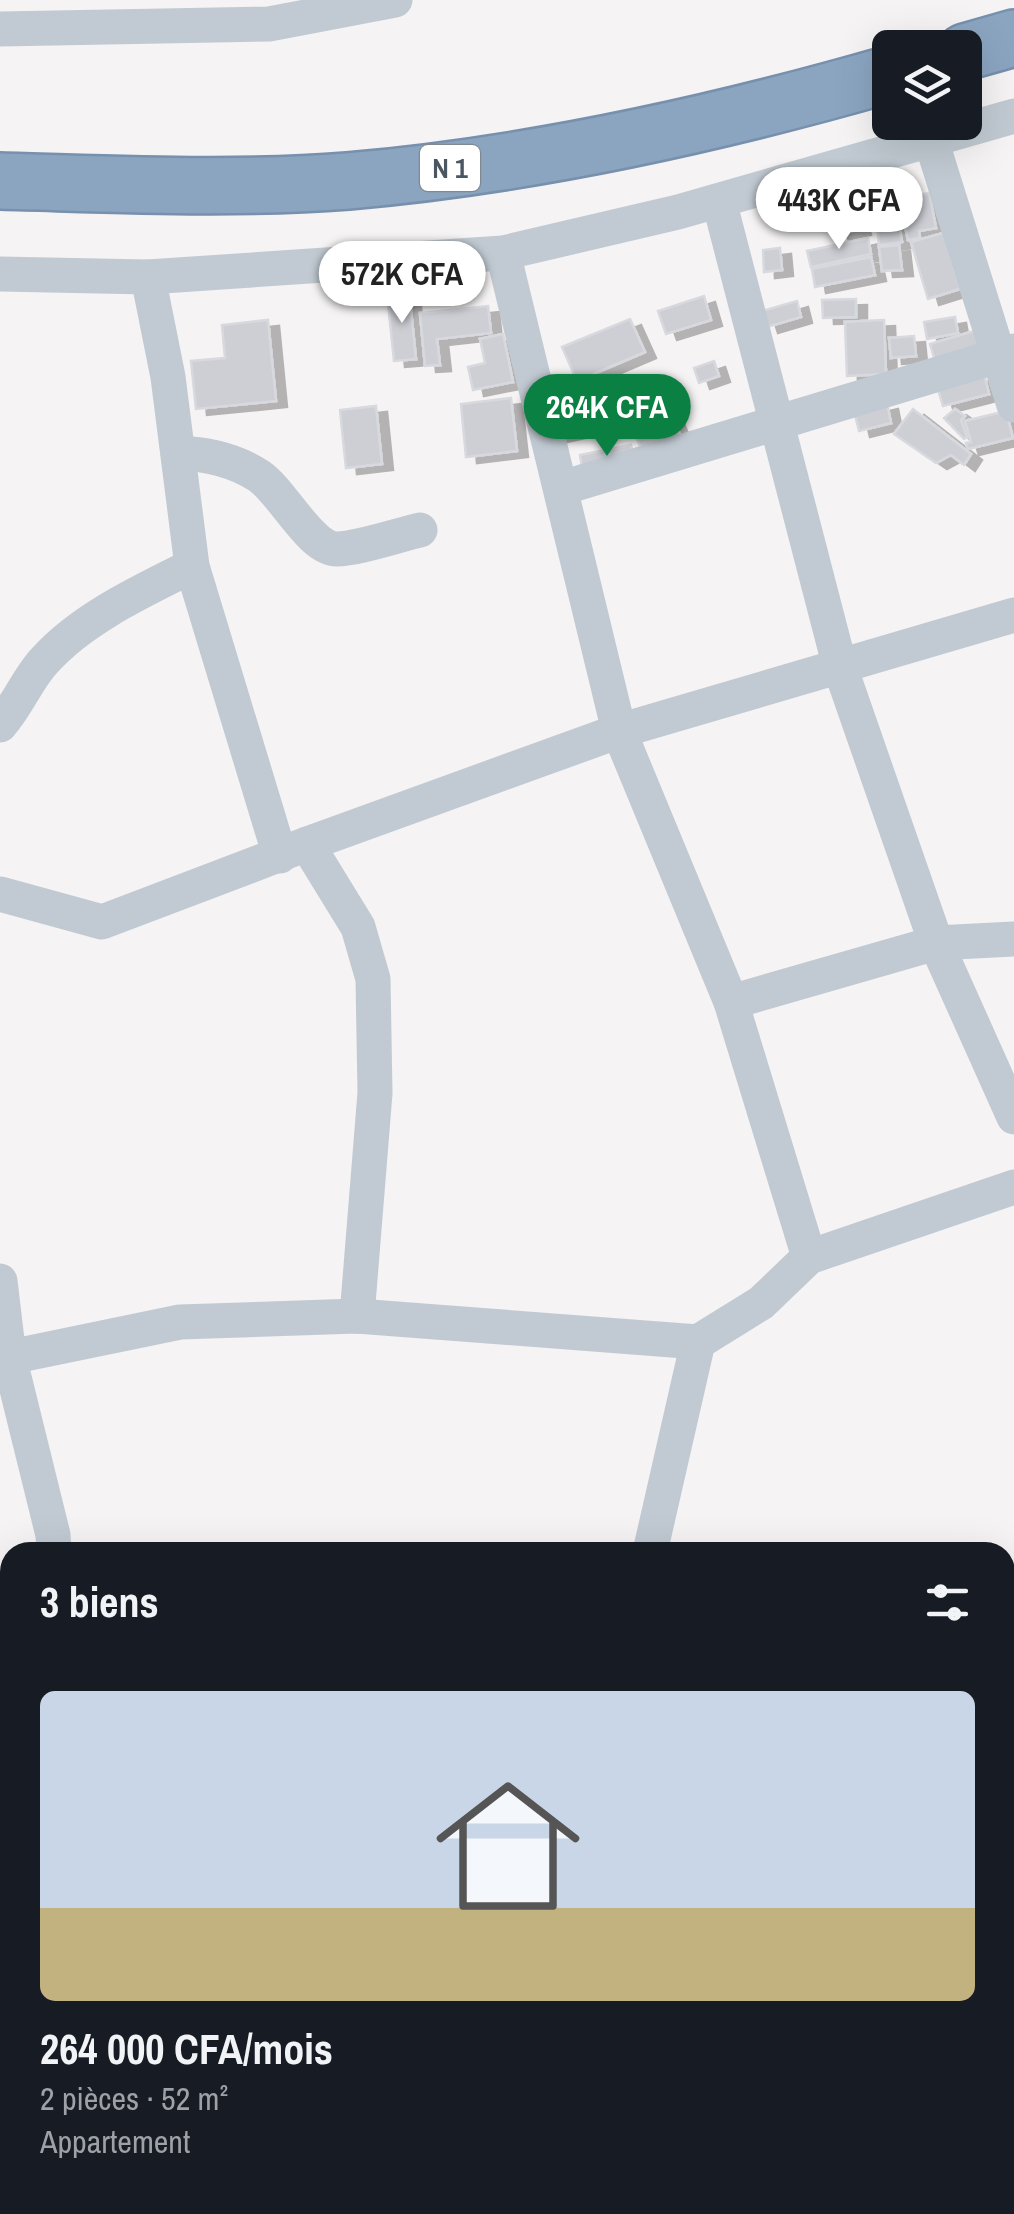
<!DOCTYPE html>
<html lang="fr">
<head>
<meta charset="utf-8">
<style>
	:root { --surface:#171b24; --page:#242831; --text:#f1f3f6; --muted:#9ea1a6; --accent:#0b8043 }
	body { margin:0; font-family:"Archivo Narrow",sans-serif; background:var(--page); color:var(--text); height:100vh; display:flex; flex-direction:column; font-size:38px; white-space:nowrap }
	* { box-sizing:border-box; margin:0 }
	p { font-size:32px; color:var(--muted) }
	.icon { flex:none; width:55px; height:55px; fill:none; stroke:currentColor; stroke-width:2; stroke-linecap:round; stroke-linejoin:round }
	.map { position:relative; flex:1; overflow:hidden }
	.drawer { position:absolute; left:0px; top:1542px; width:1015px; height:672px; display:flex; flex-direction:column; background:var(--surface); border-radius:30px 30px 0 0; box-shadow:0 10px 40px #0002 }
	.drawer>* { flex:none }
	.controls { position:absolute; left:872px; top:30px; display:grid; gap:20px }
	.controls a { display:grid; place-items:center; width:110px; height:110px; border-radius:15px; background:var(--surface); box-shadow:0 10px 40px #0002; font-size:50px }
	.price { position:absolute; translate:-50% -85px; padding:0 22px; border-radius:35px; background:#fff; color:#222; font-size:32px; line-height:65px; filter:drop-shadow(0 2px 5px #0008) }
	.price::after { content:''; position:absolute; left:50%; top:60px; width:30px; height:22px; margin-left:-15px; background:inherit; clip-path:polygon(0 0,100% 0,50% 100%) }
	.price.current { background:var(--accent); color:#fff }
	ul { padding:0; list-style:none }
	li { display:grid; align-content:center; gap:20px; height:530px; padding:0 40px }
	li span { display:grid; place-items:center; height:310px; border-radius:15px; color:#555 }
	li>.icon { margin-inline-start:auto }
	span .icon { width:180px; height:180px; fill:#fffc; stroke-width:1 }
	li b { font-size:42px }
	h2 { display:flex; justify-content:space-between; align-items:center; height:120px; padding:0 40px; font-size:42px }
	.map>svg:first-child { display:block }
</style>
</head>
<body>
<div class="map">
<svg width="1014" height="2214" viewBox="0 0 1014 2214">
	<defs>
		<filter id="shadow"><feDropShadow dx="11" dy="6" stdDeviation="0" flood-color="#0004"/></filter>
	</defs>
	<rect width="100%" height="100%" fill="#f5f3f3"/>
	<!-- building -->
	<g fill="#cdcfd5" stroke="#d7d9de" stroke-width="2.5" filter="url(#shadow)">
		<path d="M929 193 936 228 919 231 920 238 908 240 899 199Z"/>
		<path d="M854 210 860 229 838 235 832 217Z"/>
		<path d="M889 216 890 222H899L902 242 879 245 876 217Z"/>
		<path d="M943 233 960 289 928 299 911 242Z"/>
		<path d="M868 238 871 254 811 267 807 251Z"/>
		<path d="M899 245 902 270 882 271 879 247Z"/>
		<path d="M780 248 782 270 764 272 763 250Z"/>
		<path d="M871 257 875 275 815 287 812 269Z"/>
		<path d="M409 291 416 359 394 361 387 293Z"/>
		<path d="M704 296 711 320 666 334 658 311Z"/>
		<path d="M856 299V317L823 318 822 300Z"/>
		<path d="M797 301 801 317 767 327 762 311Z"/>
		<path d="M488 306 491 333 437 339 440 365 425 366 420 313Z"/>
		<path d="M955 317 958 333 927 339 924 322Z"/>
		<path d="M630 319 645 352 577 381 562 347Z"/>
		<path d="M268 320 276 401 196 409 191 361 225 358 222 325Z"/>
		<path d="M884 320 886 374 847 376 845 322Z"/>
		<path d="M974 331 983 360 939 374 930 344Z"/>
		<path d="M503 334 513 382 473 390 468 367 485 363 480 339Z"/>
		<path d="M914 336 916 356 891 358 889 338Z"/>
		<path d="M714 361 719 376 699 383 694 368Z"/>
		<path d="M984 374 989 394 943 406 937 386Z"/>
		<path d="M607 389 614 423 556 436 548 402Z"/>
		<path d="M511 398 517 451 466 457 461 404Z"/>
		<path d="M887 403 891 423 859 431 854 411Z"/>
		<path d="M376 406 382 464 346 468 340 410Z"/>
		<path d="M913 409 971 454 964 465 951 455 936 463 894 434Z"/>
		<path d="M955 409 965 416 961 420 967 437 964 439 944 418Z"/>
		<path d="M670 411 685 446 647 462 632 428Z"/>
		<path d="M1006 411 1013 438 968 449 966 443 971 442 965 421Z"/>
		<path d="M631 445 634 463 583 473 580 455Z"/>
	</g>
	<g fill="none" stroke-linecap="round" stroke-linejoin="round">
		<defs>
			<g id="highway">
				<path d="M965 52 1014 38"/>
				<path d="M0 181C116 184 233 190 348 181 532 165 713 125 890 74"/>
			</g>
		</defs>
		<!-- highway casing -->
		<use href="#highway" stroke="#7690ad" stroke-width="60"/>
		<!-- street -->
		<g stroke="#c1cad2" stroke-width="35">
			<path d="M0 29 269 24 395 0"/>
			<path d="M931 140 1014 405"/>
			<path d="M719 201 840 667 936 943 1014 1117"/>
			<path d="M503 253 619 731 731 1002 809 1257"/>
			<path d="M0 274 148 277 503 253 678 212 1014 116"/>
			<path d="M148 277 168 377 192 566 280 856"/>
			<path d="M178 453C207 454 235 460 259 476 283 492 310 549 337 549 357 549 398 535 420 530"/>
			<path d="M562 488 1014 351"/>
			<path d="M0 725C18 705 27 679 45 660 83 618 142 591 192 566"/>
			<path d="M307 844 358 927 373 979 375 1093 357 1316"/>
			<path d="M0 894 102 922 307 844 619 731 1014 615"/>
			<path d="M731 1002 936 943 1014 939"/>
			<path d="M0 1281 9 1357 53 1535 54 1552"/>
			<path d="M0 1359 180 1322 357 1316 698 1342 761 1303 809 1257 1014 1187"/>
			<path d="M650 1552 698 1342"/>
			<path d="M0 1658 10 1641"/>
			<path d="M1005 1863 1014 1842"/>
			<path d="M1005 2005 1014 2008"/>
			<path d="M0 2187 10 2182"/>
			<path d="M85 2205 87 2214"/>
		</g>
		<!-- highway -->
		<use href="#highway" stroke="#8ba5c1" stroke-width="55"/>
	</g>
	<g text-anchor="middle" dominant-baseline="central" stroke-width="8" stroke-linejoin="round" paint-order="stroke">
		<!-- shield labels -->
		<rect fill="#fff" stroke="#808990" stroke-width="2.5" x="420" y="145" width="60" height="46" rx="8"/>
		<g font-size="28" font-weight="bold" fill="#4a5661">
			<text x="450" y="168">N 1</text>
		</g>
	</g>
</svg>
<div class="controls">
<a><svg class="icon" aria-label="layers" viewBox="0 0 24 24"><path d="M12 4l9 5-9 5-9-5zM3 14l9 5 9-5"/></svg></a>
</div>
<b class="price" style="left:839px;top:252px">443K CFA</b>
<b class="price" style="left:402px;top:326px">572K CFA</b>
<b class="price current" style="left:607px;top:459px">264K CFA</b>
<section class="drawer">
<h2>3 biens<svg class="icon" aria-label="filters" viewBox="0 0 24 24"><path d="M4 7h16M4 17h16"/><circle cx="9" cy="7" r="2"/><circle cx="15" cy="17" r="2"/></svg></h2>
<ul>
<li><span style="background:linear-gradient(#c9d6e8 70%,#c2b280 0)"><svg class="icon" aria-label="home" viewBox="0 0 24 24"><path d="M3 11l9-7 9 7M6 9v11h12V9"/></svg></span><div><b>264 000 CFA/mois</b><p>2 pièces · 52 m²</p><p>Appartement</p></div></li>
</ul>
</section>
</div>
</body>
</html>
